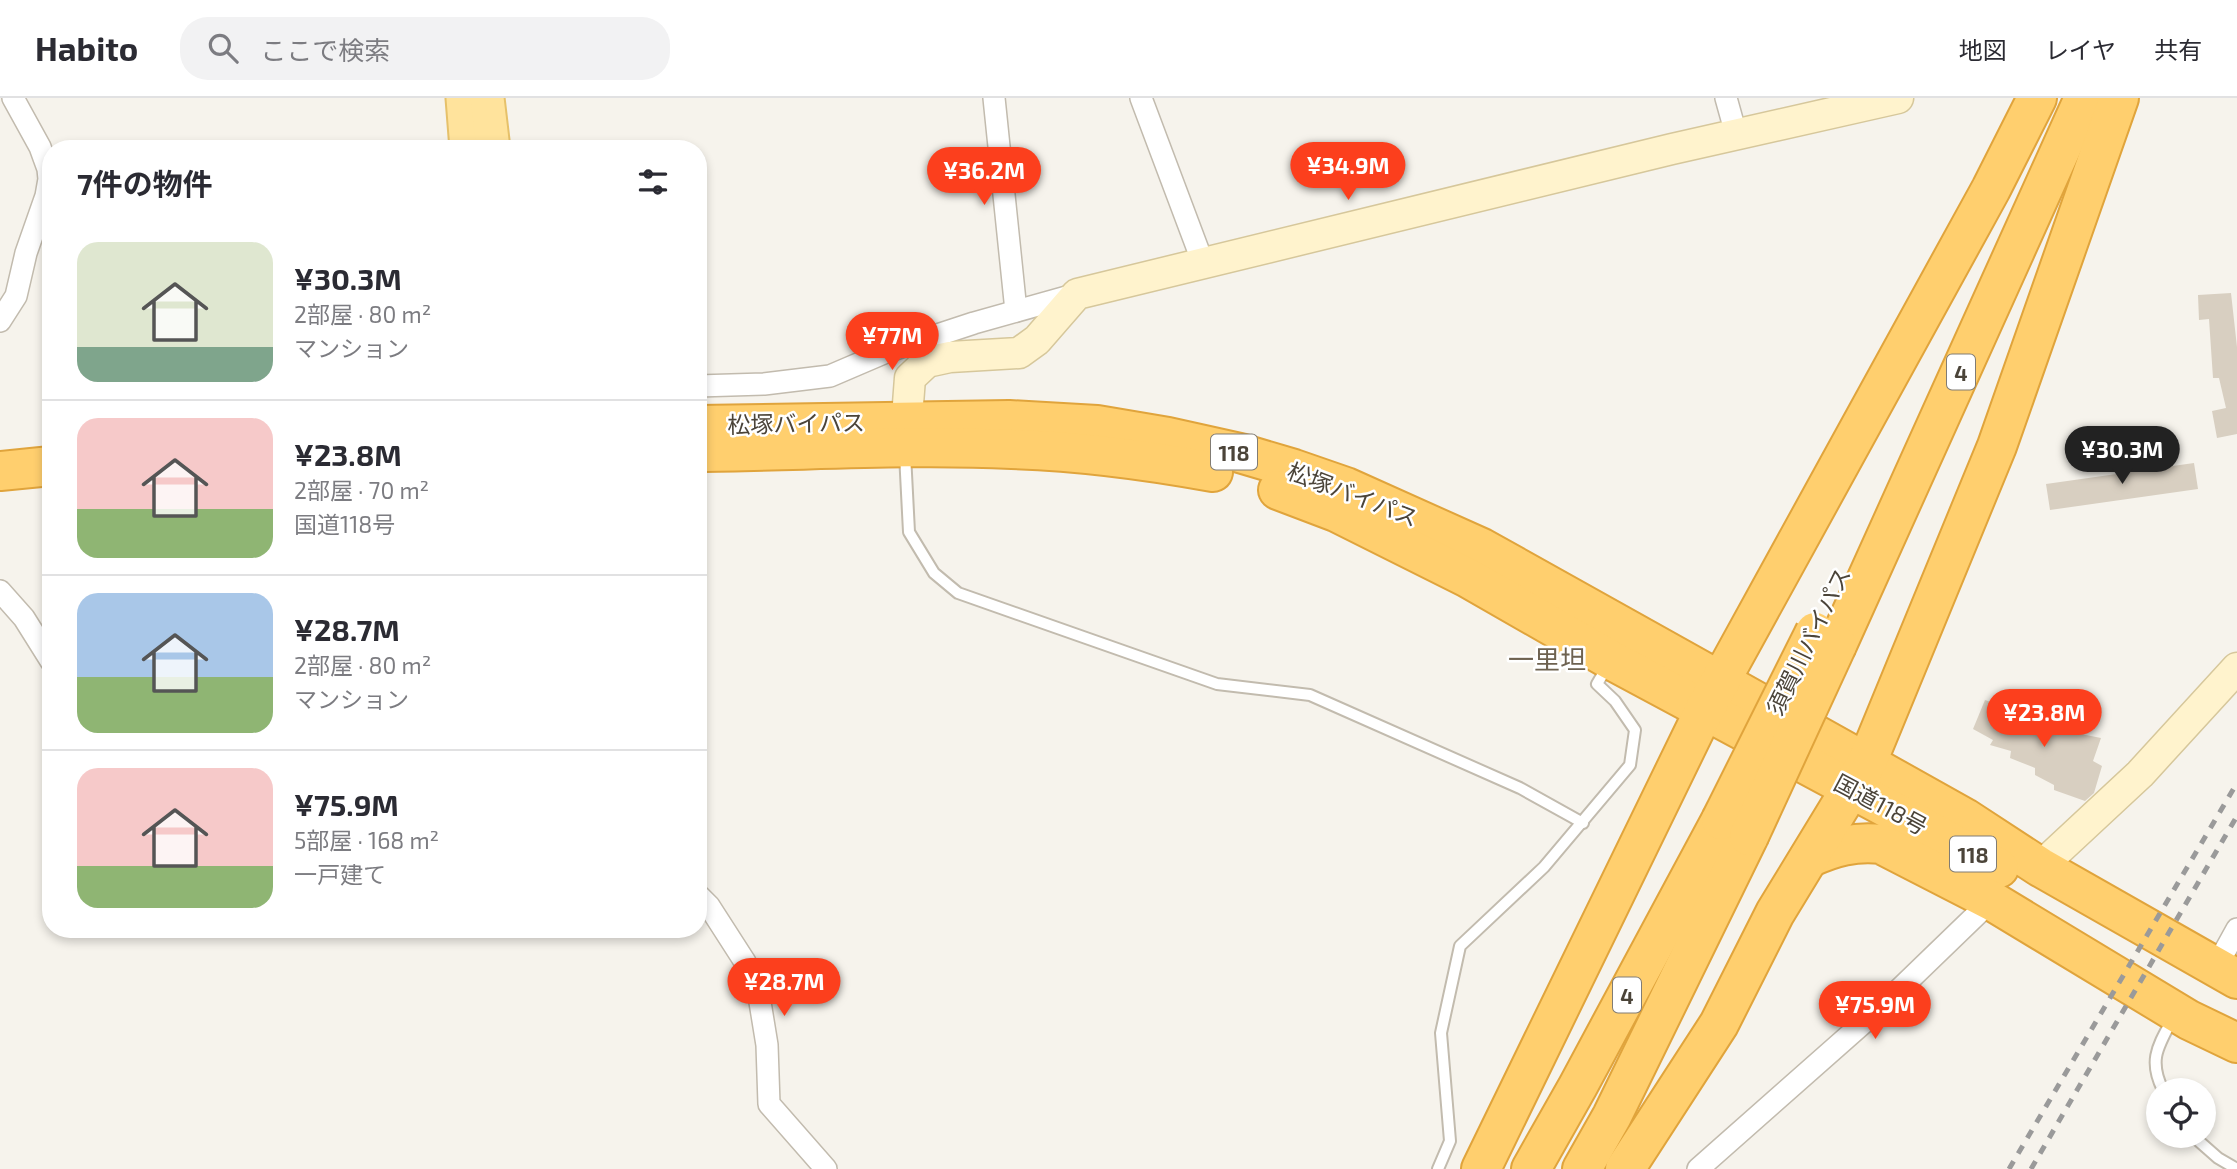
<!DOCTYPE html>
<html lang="ja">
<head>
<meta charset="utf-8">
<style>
	:root { --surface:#fff; --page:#f2f2f3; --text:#2b2b33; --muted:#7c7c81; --line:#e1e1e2; --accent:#fc3f1d }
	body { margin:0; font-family:"Exo 2","Noto Sans JP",sans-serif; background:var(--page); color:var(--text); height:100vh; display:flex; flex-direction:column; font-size:26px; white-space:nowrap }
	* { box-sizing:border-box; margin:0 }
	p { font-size:23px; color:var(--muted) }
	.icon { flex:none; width:38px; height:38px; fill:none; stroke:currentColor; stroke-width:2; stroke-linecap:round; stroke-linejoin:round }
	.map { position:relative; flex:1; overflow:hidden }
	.sheet { position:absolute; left:42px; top:42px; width:665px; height:798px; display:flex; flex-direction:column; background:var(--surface); border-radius:28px; box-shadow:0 4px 10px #0003 }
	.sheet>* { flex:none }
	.tools { position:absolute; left:2146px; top:980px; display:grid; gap:14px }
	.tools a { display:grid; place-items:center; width:70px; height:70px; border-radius:50%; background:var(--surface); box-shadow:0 4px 10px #0003; font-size:35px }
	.price { position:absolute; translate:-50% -60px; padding:0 16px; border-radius:24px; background:var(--accent); color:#fff; font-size:23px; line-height:46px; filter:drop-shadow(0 2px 4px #0008) }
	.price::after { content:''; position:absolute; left:50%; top:42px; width:21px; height:16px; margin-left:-10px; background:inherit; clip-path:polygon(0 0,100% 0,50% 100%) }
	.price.selected { background:#222; color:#fff }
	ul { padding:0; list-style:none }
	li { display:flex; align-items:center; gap:21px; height:175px; padding:0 35px }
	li+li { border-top:2px solid var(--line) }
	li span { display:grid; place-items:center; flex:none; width:196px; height:140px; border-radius:21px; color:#555 }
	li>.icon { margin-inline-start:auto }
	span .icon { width:84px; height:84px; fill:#fffc; stroke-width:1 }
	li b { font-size:30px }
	h2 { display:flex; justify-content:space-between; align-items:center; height:84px; padding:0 35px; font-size:30px }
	header { display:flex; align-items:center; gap:42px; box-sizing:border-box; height:98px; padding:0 35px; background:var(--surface); border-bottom:2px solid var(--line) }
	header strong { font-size:33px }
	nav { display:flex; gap:38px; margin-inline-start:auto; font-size:24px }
	.search { width:490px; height:63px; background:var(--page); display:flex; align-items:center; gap:18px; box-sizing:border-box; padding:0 24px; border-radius:28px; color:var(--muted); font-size:26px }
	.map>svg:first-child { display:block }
</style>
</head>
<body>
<header>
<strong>Habito</strong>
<div class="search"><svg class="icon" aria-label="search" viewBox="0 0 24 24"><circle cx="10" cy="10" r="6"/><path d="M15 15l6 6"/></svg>ここで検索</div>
<nav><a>地図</a><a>レイヤ</a><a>共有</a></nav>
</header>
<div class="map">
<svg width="2237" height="1071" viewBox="0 0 2237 1071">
	<rect width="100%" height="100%" fill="#f6f3ec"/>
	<!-- building -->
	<g fill="#d8cfc1">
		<path d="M2231 195 2237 249V336L2217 340 2212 313 2226 310 2219 280H2213L2209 221 2199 222 2198 197Z"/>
		<path d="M2194 365 2198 391 2050 412 2046 386Z"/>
		<path d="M1985 602 2029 617 2031 626 2101 640 2093 663 2102 668 2094 695 2085 703 2054 692V687L2035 677V670L2010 660 2011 653 1990 647 1993 642 1973 631Z"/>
	</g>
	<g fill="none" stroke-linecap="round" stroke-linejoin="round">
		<defs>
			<g id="lane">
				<path d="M905 356 909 434 934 475 958 495 1217 586 1310 597 1520 690 1583 725"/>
				<path d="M2163 992C2148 962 2158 948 2173 920"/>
				<path d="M2193 1038 2218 1060 2237 1071"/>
				<path d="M1438 1071 1450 1043 1441 935 1460 848 1544 769 1630 667 1635 632 1615 603 1597 586 1607 569"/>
			</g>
			<g id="street">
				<path d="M994 0 1016 213"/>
				<path d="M1141 0 1203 165"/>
				<path d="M1726 0 1736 36"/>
				<path d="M0 223 16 198 26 155 46 98 49 81 48 71 40 49 13 0"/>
				<path d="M698 288 764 286 830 278 886 254 974 225 1077 196"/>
				<path d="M0 493 24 520 51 563"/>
				<path d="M698 797 709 808 745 864 759 898 767 947 769 1006 826 1071"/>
				<path d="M2216 869 2237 831"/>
				<path d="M1698 1071 1878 912 1996 798"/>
			</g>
			<g id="secondary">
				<path d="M905 345 910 280 927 264 950 259 1019 255 1037 242 1077 196 1672 51 1898 0"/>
				<path d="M2040 769 2140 676 2237 570"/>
			</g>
			<g id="primary">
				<path d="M463 0 467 51"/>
				<path d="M487 0 493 51"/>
			</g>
			<g id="highway">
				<path d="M698 327 1009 322 1097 327 1168 339 1240 355 1294 371 1346 389 1482 450 1965 720 2040 769 2237 881"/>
				<path d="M698 354C803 353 908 346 1012 351 1079 353 1147 362 1213 374"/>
				<path d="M0 373 51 368"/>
				<path d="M1278 392 1336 414 1468 480 1611 562 1999 770"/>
				<path d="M1837 547 2084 0"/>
				<path d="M1809 760C1833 749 1855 743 1881 746L1992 803 2189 922 2237 945"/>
				<path d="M1481 1071 1705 611 1991 91 2037 0"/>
				<path d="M1531 1071 1578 988 1721 722"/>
				<path d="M1582 1071 1612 1018 1749 738"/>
				<path d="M1625 1071 1719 926 1775 815 1867 664 1997 348 2119 0"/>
			</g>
		</defs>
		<!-- lane casing -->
		<use href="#lane" stroke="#c2bbae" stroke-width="14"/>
		<!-- street casing -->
		<use href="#street" stroke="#c2bbae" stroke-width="24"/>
		<!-- secondary casing -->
		<use href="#secondary" stroke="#d6c79b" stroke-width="33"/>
		<!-- primary casing -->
		<use href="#primary" stroke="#e6c16a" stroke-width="37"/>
		<!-- highway casing -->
		<use href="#highway" stroke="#e0a43c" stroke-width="42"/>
		<!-- lane -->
		<use href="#lane" stroke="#fff" stroke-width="10"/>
		<!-- street -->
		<use href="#street" stroke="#fff" stroke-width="21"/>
		<!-- secondary -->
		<use href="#secondary" stroke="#fff3cd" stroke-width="30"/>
		<!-- primary -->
		<use href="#primary" stroke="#ffe39c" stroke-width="33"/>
		<!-- highway -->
		<use href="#highway" stroke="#ffcf6e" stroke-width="38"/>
		<!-- rail -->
		<g stroke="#9a9a9a" stroke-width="5" stroke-dasharray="9 9" stroke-linecap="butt">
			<path d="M2009 1071 2237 685"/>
			<path d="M2031 1071 2237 718"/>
		</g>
		<defs>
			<g id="highway-bridge">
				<path d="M1721 722 1815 534"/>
				<path d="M1749 738 1837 547"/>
			</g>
		</defs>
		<!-- highway-bridge casing -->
		<use href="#highway-bridge" stroke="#e0a43c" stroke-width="42" stroke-linecap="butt"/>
		<!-- highway-bridge -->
		<use href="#highway-bridge" stroke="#ffcf6e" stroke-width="38"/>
	</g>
	<g text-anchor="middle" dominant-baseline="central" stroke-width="5" stroke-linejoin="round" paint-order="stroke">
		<!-- shield labels -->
		<g fill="#fff" stroke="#817c74" stroke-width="2">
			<rect x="1947" y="256.5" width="28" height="35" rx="5"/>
			<rect x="1211" y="336.5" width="46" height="35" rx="5"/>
			<rect x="1950" y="738.5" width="46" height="35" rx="5"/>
			<rect x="1613" y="879.5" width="28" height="35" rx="5"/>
		</g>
		<g font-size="21" font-weight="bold" fill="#4b4439">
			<text x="1961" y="274">4</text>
			<text x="1234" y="354">118</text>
			<text x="1973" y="756">118</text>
			<text x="1627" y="897">4</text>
		</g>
		<!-- street labels -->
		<g font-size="23" fill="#4b4439" stroke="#fff">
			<text transform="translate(796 325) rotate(-1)">松塚バイパス</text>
			<text transform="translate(1353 396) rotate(21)">松塚バイパス</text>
			<text transform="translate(1808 543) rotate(-64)">須賀川バイパス</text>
			<text transform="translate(1881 706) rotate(28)">国道118号</text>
		</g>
		<!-- quarter labels -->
		<g font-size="26" fill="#6e6250" stroke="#fff">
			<text x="1547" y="560">一里坦</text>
		</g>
	</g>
</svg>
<div class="tools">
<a><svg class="icon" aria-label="locate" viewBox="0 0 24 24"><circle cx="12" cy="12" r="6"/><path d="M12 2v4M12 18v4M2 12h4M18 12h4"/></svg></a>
</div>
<b class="price" style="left:1348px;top:104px">¥34.9M</b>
<b class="price" style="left:984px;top:109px">¥36.2M</b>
<b class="price" style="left:892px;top:274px">¥77M</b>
<b class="price selected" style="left:2122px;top:388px">¥30.3M</b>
<b class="price" style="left:2044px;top:651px">¥23.8M</b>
<b class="price" style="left:784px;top:920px">¥28.7M</b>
<b class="price" style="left:1875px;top:943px">¥75.9M</b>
<section class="sheet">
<h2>7件の物件<svg class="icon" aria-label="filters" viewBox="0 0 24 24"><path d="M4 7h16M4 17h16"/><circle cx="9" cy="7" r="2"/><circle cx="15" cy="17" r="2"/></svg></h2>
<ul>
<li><span style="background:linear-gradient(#dfe7d0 75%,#7fa58c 0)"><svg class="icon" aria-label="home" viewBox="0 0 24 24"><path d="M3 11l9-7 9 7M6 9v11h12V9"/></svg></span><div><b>¥30.3M</b><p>2部屋 · 80 m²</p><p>マンション</p></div></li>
<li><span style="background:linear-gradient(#f6c9c9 65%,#8fb573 0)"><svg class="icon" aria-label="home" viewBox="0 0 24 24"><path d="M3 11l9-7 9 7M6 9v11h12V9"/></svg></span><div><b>¥23.8M</b><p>2部屋 · 70 m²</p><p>国道118号</p></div></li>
<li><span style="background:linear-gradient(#a9c7e8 60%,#8fb573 0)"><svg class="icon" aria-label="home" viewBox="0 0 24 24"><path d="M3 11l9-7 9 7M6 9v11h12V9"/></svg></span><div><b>¥28.7M</b><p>2部屋 · 80 m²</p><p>マンション</p></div></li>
<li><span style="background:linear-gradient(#f6c9c9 70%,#8fb573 0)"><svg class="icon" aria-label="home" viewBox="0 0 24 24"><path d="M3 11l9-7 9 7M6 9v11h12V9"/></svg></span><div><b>¥75.9M</b><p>5部屋 · 168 m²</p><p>一戸建て</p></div></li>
</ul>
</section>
</div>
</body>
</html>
